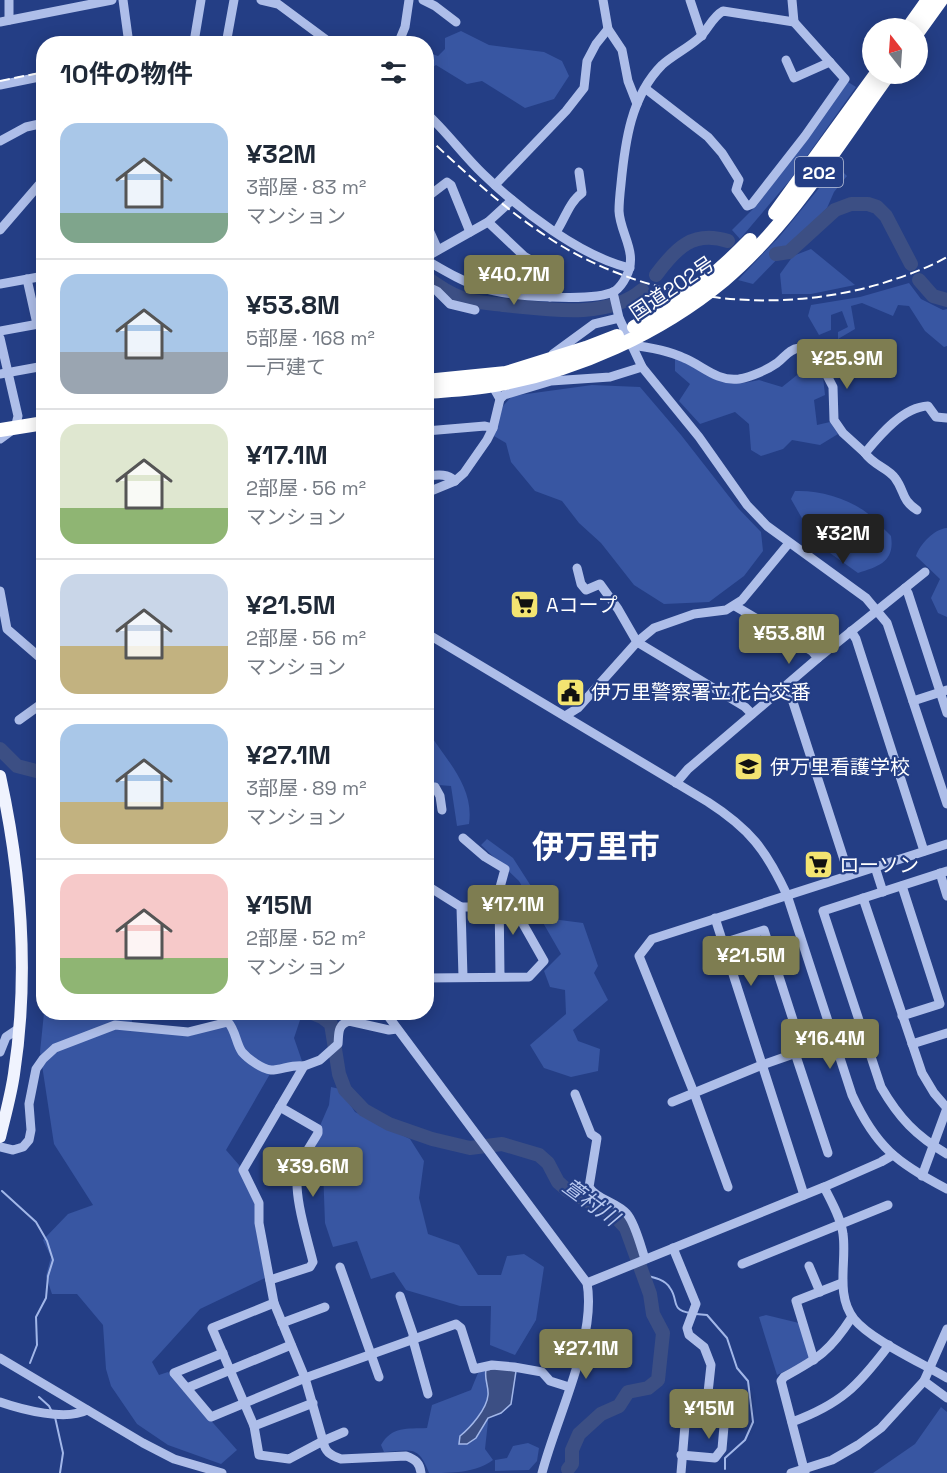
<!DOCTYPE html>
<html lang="ja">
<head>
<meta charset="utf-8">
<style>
	:root { --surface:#fff; --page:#f6f6f7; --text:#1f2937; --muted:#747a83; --line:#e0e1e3; --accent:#7e7d51 }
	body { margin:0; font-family:"Space Grotesk","Noto Sans JP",sans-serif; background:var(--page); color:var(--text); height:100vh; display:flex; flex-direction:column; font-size:22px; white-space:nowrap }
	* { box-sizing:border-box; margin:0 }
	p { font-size:20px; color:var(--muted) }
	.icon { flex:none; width:33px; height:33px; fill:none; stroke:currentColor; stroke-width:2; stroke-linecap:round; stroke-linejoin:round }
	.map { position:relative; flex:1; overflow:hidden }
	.side { position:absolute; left:36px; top:36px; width:398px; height:984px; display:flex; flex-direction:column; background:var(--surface); border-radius:24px; box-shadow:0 3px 15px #0003 }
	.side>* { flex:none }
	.needle { width:39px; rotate:343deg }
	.controls { position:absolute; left:862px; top:18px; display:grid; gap:12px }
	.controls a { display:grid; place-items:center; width:66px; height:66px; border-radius:50%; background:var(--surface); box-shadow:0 3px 15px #0003; font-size:30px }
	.price { position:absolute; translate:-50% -51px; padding:0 14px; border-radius:6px; background:var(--accent); color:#fff; font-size:20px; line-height:39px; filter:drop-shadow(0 2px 3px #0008) }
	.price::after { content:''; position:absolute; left:50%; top:36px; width:18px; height:14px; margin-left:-9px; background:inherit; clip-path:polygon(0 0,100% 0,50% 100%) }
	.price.active { background:#222; color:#fff }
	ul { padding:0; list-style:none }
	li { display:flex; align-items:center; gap:18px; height:150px; padding:0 24px }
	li+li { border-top:2px solid var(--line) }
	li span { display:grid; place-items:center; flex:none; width:168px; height:120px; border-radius:18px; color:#555 }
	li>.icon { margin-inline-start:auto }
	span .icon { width:72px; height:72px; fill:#fffc; stroke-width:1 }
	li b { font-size:26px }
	h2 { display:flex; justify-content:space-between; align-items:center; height:72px; padding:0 24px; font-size:26px }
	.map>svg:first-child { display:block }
</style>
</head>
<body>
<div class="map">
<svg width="947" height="1473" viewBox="0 0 947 1473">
	<rect width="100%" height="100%" fill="#243e85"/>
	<!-- green -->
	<g fill="#3856a2">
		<path d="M461 31 489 45 544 52 562 61 569 76 554 99 525 108 482 81 467 84 436 65 426 72V52L438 56 445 49V38Z"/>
		<path d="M848 82 856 87 790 180 740 239 732 230 758 204Z"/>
		<path d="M837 166 847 176 834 192 827 208 753 284 738 280 780 236Z"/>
		<path d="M811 249 855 285 811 294H782L780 274 793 256Z"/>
		<path d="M909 283 921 299 943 310 947 309V346L944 347 925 331 909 306 898 305 893 316 862 303 851 306 855 329 838 339V332L848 327 842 311 831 315V330L819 335 808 316 811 305 860 297Z"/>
		<path d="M675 358 690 364 719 381 744 383 759 380 782 387 811 364 823 377 825 395 814 400 817 425 830 422 838 434 820 445 792 440 783 449 761 456 751 450 749 424 735 412 700 424 679 401 690 384 675 371Z"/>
		<path d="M592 385 640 387 681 435 738 508 761 532 763 551 744 576 709 602 664 604 634 585 601 543 579 523 562 501 535 491 511 462 506 443 494 436 503 406 512 396Z"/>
		<path d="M795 491C817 490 844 497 863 510 873 517 882 527 891 536 895 561 880 566 858 573L816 543 791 499Z"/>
		<path d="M947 528V617L938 613 931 598 940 579 916 556C920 544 934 529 947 528Z"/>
		<path d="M433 739C451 765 474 790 469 824L457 826 451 786 426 784V742Z"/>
		<path d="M487 839 513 858 552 919 583 923 598 966 594 973 608 1000 573 1030 578 1041 600 1049 598 1071 571 1077 544 1068 530 1045 566 1014 565 990 550 987 544 971 561 954 519 881 481 845Z"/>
		<path d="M44 1013H131L133 1030 189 1036 227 1025 226 1013H292L301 1017 294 1038 302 1061 274 1067 226 1150 239 1165 256 1203 265 1278 200 1309 152 1362 159 1375 168 1372 237 1450 221 1464 168 1445 137 1424 111 1386 106 1369 103 1325 77 1294H52L46 1276 51 1257 43 1240 68 1214 93 1205 54 1144 40 1052Z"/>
		<path d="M331 1087 340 1089 355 1112 410 1139 424 1161 419 1198 428 1234 459 1245 478 1275H501L507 1256 524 1254 544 1267 536 1320 515 1355 490 1345 491 1306H460L406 1290 394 1272 371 1279 357 1241 333 1247 325 1223 323 1169 306 1158 329 1105Z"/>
		<path d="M766 1315 799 1323 810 1359 777 1375 759 1317Z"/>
		<path d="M494 1367 485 1449 493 1460C476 1473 451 1473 429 1473 418 1444 411 1451 384 1452L381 1445C392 1426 407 1429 427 1428L432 1405 471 1390 478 1373Z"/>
		<path d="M941 1407 947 1412V1473H873L915 1444Z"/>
		<path d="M528 1443 539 1448 537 1461 529 1470 495 1471V1460L507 1458 513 1446Z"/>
	</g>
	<!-- water -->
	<path fill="#3c4f84" stroke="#a2b7e9" stroke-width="1.5" d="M498 1368 516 1371 511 1404 501 1413 488 1418 476 1438 467 1444H459L460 1436C470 1428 487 1409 488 1395 489 1387 484 1379 486 1370Z"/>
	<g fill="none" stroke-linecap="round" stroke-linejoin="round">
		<!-- stream -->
		<g stroke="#a2b7e9" stroke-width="2">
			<path d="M2 1191 36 1222 47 1241 53 1260 48 1276 46 1298 36 1317 37 1345 30 1363"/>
			<path d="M643 1275C652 1277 665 1279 670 1288 679 1300 670 1310 690 1313"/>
			<path d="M696 1314 707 1315 727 1338 737 1368 748 1381 753 1422 745 1440 725 1458V1469"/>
			<path d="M39 1397 49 1406 52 1412"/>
			<path d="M55 1417 63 1453 60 1473"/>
		</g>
		<!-- river -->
		<g stroke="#3c4f84" stroke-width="14">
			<path d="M776 254 789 252 835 210 851 204H868L877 207 886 216 911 264"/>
			<path d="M656 275C676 248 693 230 728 241"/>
			<path d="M426 277C438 286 448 293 462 298 474 303 490 303 503 305 545 309 607 320 642 290"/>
			<path d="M919 280 933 296 947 300"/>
			<path d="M0 749 17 766 44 773"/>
			<path d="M310 1012 322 1017 331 1024 339 1074 345 1090 364 1110 389 1124 432 1139 470 1148 502 1144 539 1155 548 1163 558 1182 567 1190 614 1215 626 1228 650 1294 653 1314 663 1333 658 1380 648 1388 628 1392 619 1406 601 1414 579 1434 572 1450V1464L568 1469"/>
		</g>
		<!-- minor -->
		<g stroke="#aebee9" stroke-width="9">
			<path d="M123 0 129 44"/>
			<path d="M261 0 278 4 332 44"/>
			<path d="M423 0 435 6 456 22"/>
			<path d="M603 0 608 29 622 50 628 81 637 104"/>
			<path d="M690 0 702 36"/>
			<path d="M9 20V0"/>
			<path d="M0 22 112 0"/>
			<path d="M195 36 201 0"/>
			<path d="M226 44 234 0"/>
			<path d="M398 44 405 27 409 0"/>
			<path d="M786 60 794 78 830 62"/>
			<path d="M0 85 44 76"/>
			<path d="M646 89 708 137 722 153 739 180 736 190 747 206 752 204 805 136 845 79 794 22"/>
			<path d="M426 113C447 132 463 155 483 174 519 209 581 257 630 268"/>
			<path d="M0 141 26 127 44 123"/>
			<path d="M495 185 566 111 584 88 587 61 596 44 608 29"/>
			<path d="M426 198 447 182 451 185 470 232"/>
			<path d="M488 222 524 256 557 276 550 297"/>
			<path d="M426 223 438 250"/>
			<path d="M0 230 44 179"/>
			<path d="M556 232C565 219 569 202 582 193L579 172"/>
			<path d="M426 257 488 222 512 200"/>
			<path d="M426 260C445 271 463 282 483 288 508 296 593 303 615 291 619 288 624 281 626 277 639 253 620 234 619 211 619 202 620 193 621 184 625 142 631 96 662 65 673 55 688 48 699 38 708 30 712 17 723 11L794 22 792 0"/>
			<path d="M27 279 37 324"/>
			<path d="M0 284 44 276"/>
			<path d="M426 286 437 291 450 304 475 310"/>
			<path d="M613 292 619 318 642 367 699 437 747 505 767 526 866 598 887 623 947 804"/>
			<path d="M0 331 44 323"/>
			<path d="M0 338 18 416 15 428 0 439"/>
			<path d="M630 345C648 347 667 350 684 358 702 365 717 382 739 379 751 377 767 370 777 363 785 357 789 349 799 348L822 366 833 387 834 420 843 433 865 453C880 435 903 407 928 406L936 417 947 418"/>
			<path d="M553 356V354L594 324 619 318"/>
			<path d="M0 374 44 366"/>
			<path d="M500 399 504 395 551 381 610 377 642 367"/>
			<path d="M426 431 485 426 493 428"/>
			<path d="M865 453C873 465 888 468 895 478 905 491 901 500 917 510"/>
			<path d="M426 476C437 475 447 473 455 481"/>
			<path d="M426 493 455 481 464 473 487 440 493 428 500 399 491 383"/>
			<path d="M577 568 581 584 586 590 600 584 618 609 637 642 745 707 752 714"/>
			<path d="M905 588 908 593 947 713"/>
			<path d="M0 591 7 629 44 661"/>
			<path d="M735 606 812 651 818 658"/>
			<path d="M851 631 856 639 924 851"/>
			<path d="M426 633 708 802C750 829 766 850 787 895L852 1095C876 1147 897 1163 947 1189"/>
			<path d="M785 686 792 699 849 875"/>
			<path d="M913 701 947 690"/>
			<path d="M565 716 578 708 637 642 654 628 694 614 726 610 742 600 789 543"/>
			<path d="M19 720 44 702"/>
			<path d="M676 783 688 769 818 658 925 572"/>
			<path d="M426 788 435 787 440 796 442 810"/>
			<path d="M875 867 883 892"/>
			<path d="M947 871 823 911 881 1087C899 1118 916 1136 947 1154"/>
			<path d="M940 873 947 896"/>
			<path d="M426 885 461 907 463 977"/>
			<path d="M902 886 940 1004 902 1016"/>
			<path d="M863 898 922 1073 934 1093 947 1108 922 1176"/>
			<path d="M461 907H473L499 891 505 869 485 857 463 838"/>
			<path d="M715 918 804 1195"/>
			<path d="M723 943 764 930 803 1051"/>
			<path d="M426 978 529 977 544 961 510 901 499 891 500 977"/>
			<path d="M385 1012 587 1283C597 1338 556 1418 542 1473"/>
			<path d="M912 1044 947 1033"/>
			<path d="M0 1052 6 1037 18 1029"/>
			<path d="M795 1053 828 1153"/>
			<path d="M575 1094 591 1134 597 1138 589 1187C597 1200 617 1202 627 1214 635 1223 641 1247 645 1259"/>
			<path d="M672 1102 762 1065 862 1030"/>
			<path d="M0 1147 13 1150 23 1147 29 1140 31 1130 29 1104 36 1069 43 1059 55 1048 115 1025 188 1032 228 1022C236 1031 236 1044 242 1052 248 1059 262 1069 271 1070 282 1070 292 1064 304 1066"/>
			<path d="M728 1187 694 1093 639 956 652 939 947 844"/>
			<path d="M824 1187C831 1201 841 1218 843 1234 847 1261 835 1295 854 1319 871 1340 922 1363 947 1378"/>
			<path d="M673 1248 696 1304 687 1328 689 1335 704 1347 711 1365 707 1402 687 1401 681 1473"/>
			<path d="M742 1264 888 1205"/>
			<path d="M809 1266 820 1292"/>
			<path d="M340 1267 379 1377"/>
			<path d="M270 1280 310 1267 313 1262C307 1237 293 1195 298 1170 301 1158 312 1144 318 1133V1129L280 1107"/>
			<path d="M587 1283 824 1187 881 1162 893 1155"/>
			<path d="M400 1296 413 1334V1340L428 1394"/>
			<path d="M274 1303 212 1328 254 1426 259 1455 289 1459 323 1441C325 1452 330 1455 341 1459L406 1456C415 1459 420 1463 421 1473"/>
			<path d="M282 1323 325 1307"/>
			<path d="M223 1353 174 1373 211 1417 305 1378 456 1324 461 1328 474 1369 492 1365 514 1367 542 1372 550 1381 569 1387"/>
			<path d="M0 1358 143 1443 174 1459 222 1473"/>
			<path d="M814 1360 796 1301 842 1283"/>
			<path d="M924 1381 947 1398"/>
			<path d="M187 1388 291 1345"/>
			<path d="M0 1402C23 1410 66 1421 87 1410"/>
			<path d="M792 1422C841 1404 858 1386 889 1345"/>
			<path d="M254 1426 313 1403"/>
			<path d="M344 1432 323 1441 305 1378 274 1303 259 1223V1203L243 1170 304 1066 320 1060 338 1044C339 1034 337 1025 349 1021L389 1030 397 1029"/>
			<path d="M681 1455 715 1458 722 1449 726 1403 707 1402"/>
			<path d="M791 1473 832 1460 858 1445 881 1428 924 1381 947 1329"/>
			<path d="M805 1473 781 1381 784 1377C819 1358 830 1351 852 1317"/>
		</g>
		<!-- major -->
		<path stroke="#f0f3fe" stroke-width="12" d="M0 776C21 872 29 976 14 1074 11 1095 5 1116 0 1137"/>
		<!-- highway -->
		<g stroke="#fff" stroke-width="14">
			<path d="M908 28 928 0"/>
			<path d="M918 32 941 0"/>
			<path d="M775 213 876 74"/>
			<path d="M634 327C677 306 716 275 750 240"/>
			<path d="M426 381 506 373 586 348 617 336"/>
			<path d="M426 392C449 390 472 389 494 385 576 371 660 333 724 280 790 224 839 143 889 74"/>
			<path d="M0 430 44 423"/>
		</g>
		<!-- rail -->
		<g stroke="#fff" stroke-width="2" stroke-dasharray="10 4.5" stroke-linecap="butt">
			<path d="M0 81 44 72"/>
			<path d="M426 136C468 175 511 215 560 245 655 302 774 315 880 284 902 277 926 269 947 257"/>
		</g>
	</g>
	<!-- icons -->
	<defs>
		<symbol id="supermarket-square" viewBox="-11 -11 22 22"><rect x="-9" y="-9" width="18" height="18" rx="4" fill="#f3e471" stroke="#243e85"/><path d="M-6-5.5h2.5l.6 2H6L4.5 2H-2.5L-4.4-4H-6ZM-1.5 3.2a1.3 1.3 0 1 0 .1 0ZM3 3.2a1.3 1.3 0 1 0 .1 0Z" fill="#111"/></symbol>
		<symbol id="civic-square" viewBox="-11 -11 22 22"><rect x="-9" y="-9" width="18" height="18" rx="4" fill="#f3e471" stroke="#243e85"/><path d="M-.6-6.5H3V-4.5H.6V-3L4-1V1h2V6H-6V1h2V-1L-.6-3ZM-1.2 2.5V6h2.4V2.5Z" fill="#111"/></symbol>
		<symbol id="school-square" viewBox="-11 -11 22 22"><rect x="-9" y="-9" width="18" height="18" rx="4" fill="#f3e471" stroke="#243e85"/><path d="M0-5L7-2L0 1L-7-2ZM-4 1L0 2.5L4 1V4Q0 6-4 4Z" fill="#111"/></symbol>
	</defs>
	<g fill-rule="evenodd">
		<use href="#supermarket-square" x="508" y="588" width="33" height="33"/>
		<use href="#civic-square" x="554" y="676" width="33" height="33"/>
		<use href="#school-square" x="732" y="750" width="33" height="33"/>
		<use href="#supermarket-square" x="802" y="848" width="33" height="33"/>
	</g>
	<g text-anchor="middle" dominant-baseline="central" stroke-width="4.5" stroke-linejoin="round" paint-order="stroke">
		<!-- shield labels -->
		<rect fill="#243e85" stroke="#bdc5da" stroke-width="1.5" x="795" y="157" width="48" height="30" rx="4.5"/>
		<g font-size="18" font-weight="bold" fill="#fff">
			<text x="819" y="172">202</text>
		</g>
		<!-- street labels -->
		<g font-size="20" fill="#fff" stroke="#243e85">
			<text transform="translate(672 288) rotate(-34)">国道202号</text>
		</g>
		<!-- poi labels -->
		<g font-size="20" fill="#fff" stroke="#243e85" text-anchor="start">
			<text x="546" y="605">Aコープ</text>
			<text x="591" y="692">伊万里警察署立花台交番</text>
			<text x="770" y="767">伊万里看護学校</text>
			<text x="839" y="865">ローソン</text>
		</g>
		<!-- water labels -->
		<g font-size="21" font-style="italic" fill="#b9c9f0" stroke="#243e85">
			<text transform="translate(591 1202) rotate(36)">萱村川</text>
		</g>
		<!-- town labels -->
		<g font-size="32" font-weight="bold" fill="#fff" stroke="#243e85">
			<text x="596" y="847">伊万里市</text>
		</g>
	</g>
</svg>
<div class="controls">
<a><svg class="needle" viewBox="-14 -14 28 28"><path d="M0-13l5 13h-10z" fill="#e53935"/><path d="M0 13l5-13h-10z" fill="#747a83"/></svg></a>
</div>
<b class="price" style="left:514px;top:306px">¥40.7M</b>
<b class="price" style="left:847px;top:390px">¥25.9M</b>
<b class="price active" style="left:843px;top:565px">¥32M</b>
<b class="price" style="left:789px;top:665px">¥53.8M</b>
<b class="price" style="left:513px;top:936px">¥17.1M</b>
<b class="price" style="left:751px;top:987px">¥21.5M</b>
<b class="price" style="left:830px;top:1070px">¥16.4M</b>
<b class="price" style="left:313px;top:1198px">¥39.6M</b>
<b class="price" style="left:586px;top:1380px">¥27.1M</b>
<b class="price" style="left:709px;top:1440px">¥15M</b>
<section class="side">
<h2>10件の物件<svg class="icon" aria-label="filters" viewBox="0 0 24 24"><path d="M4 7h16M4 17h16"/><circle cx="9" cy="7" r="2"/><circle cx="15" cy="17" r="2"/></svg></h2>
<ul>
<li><span style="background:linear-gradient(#a9c7e8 75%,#7fa58c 0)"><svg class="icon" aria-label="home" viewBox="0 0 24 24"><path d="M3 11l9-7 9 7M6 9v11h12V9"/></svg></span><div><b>¥32M</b><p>3部屋 · 83 m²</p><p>マンション</p></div></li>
<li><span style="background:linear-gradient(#a9c7e8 65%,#9aa5b1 0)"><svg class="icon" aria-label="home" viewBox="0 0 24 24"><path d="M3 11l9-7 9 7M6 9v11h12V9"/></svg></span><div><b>¥53.8M</b><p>5部屋 · 168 m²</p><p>一戸建て</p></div></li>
<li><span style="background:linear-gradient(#dfe7d0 70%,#8fb573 0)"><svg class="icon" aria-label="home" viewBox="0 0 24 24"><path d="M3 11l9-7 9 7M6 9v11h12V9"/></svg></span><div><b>¥17.1M</b><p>2部屋 · 56 m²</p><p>マンション</p></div></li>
<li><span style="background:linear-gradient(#c9d6e8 60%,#c2b280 0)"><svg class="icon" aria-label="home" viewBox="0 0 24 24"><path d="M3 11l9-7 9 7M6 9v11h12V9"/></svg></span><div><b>¥21.5M</b><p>2部屋 · 56 m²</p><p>マンション</p></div></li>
<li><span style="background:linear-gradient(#a9c7e8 65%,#c2b280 0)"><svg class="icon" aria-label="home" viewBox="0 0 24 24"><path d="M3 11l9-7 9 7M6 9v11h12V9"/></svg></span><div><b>¥27.1M</b><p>3部屋 · 89 m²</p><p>マンション</p></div></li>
<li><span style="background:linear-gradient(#f6c9c9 70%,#8fb573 0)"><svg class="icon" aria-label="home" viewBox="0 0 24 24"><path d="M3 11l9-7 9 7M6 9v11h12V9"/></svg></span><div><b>¥15M</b><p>2部屋 · 52 m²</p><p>マンション</p></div></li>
</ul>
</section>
</div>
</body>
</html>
